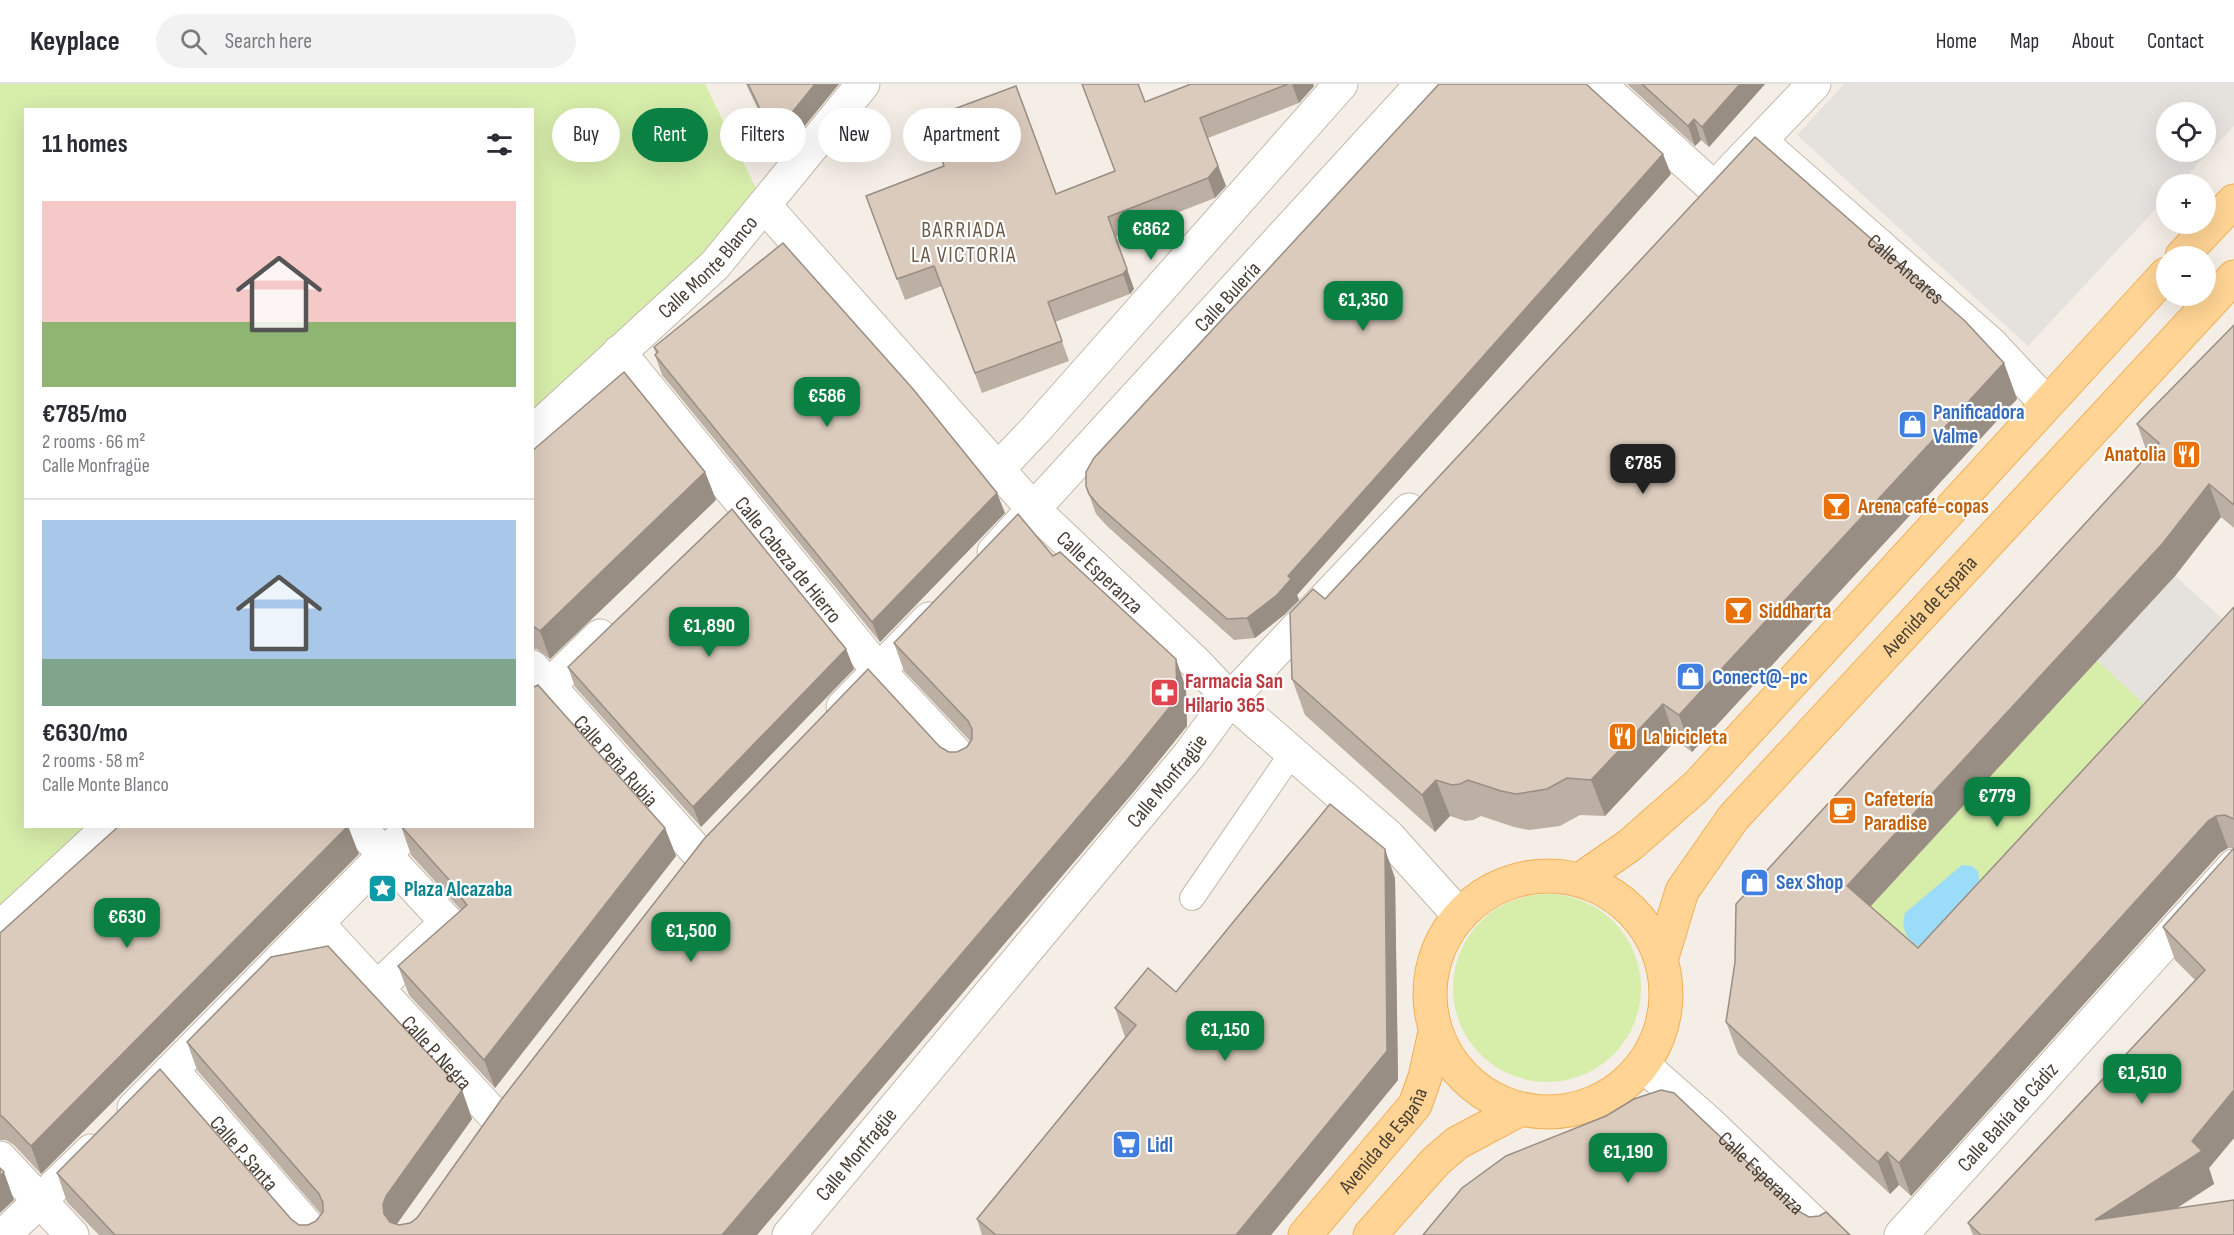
<!DOCTYPE html>
<html lang="en">
<head>
<meta charset="utf-8">
<style>
	:root { --surface:#fff; --page:#f2f2f3; --text:#2b2b33; --muted:#7c7c81; --line:#e1e1e2; --accent:#0b8043 }
	body { margin:0; font-family:"Sofia Sans Condensed",sans-serif; background:var(--page); color:var(--text); height:100vh; display:flex; flex-direction:column; font-size:22px; white-space:nowrap }
	* { box-sizing:border-box; margin:0 }
	p { font-size:20px; color:var(--muted) }
	.icon { flex:none; width:33px; height:33px; fill:none; stroke:currentColor; stroke-width:2; stroke-linecap:round; stroke-linejoin:round }
	.map { position:relative; flex:1; overflow:hidden }
	.drawer { position:absolute; left:24px; top:24px; width:510px; height:720px; display:flex; flex-direction:column; background:var(--surface); border-radius:0px; box-shadow:0 6px 24px #0002 }
	.drawer>* { flex:none }
	.banner { position:absolute; left:552px; top:24px; width:570px; height:54px; display:flex; gap:12px }
	.tools { position:absolute; left:2156px; top:18px; display:grid; gap:12px }
	.tools a { display:grid; place-items:center; width:60px; height:60px; border-radius:50%; background:var(--surface); box-shadow:0 6px 24px #0002; font-size:30px }
	.price { position:absolute; translate:-50% -51px; padding:0 14px; border-radius:12px; background:var(--accent); color:#fff; font-size:20px; line-height:39px; filter:drop-shadow(0 2px 3px #0008) }
	.price::after { content:''; position:absolute; left:50%; top:36px; width:18px; height:14px; margin-left:-9px; background:inherit; clip-path:polygon(0 0,100% 0,50% 100%) }
	.price.selected { background:#222; color:#fff }
	ul { padding:0; list-style:none }
	li { display:grid; align-content:center; gap:12px; height:318px; padding:0 18px }
	li+li { border-top:2px solid var(--line) }
	li span { display:grid; place-items:center; height:186px; border-radius:0px; color:#555 }
	li>.icon { margin-inline-start:auto }
	span .icon { width:108px; height:108px; fill:#fffc; stroke-width:1 }
	li b { font-size:26px }
	h2 { display:flex; justify-content:space-between; align-items:center; height:72px; padding:0 18px; font-size:26px }
	.tag { padding:0 21px; border-radius:27px; background:var(--surface); box-shadow:0 6px 24px #0002; font-size:21px; line-height:54px }
	.tag.selected { background:var(--accent); color:#fff }
	header { display:flex; align-items:center; gap:36px; box-sizing:border-box; height:84px; padding:0 30px; background:var(--surface); border-bottom:2px solid var(--line) }
	header strong { font-size:28px }
	nav { display:flex; gap:33px; margin-inline-start:auto; font-size:21px }
	.search { width:420px; height:54px; background:var(--page); display:flex; align-items:center; gap:15px; box-sizing:border-box; padding:0 21px; border-radius:33px; color:var(--muted); font-size:22px }
	.map>svg:first-child { display:block }
</style>
</head>
<body>
<header>
<strong>Keyplace</strong>
<div class="search"><svg class="icon" aria-label="search" viewBox="0 0 24 24"><circle cx="10" cy="10" r="6"/><path d="M15 15l6 6"/></svg>Search here</div>
<nav><a>Home</a><a>Map</a><a>About</a><a>Contact</a></nav>
</header>
<div class="map">
<svg width="2234" height="1151" viewBox="0 0 2234 1151">
	<rect width="100%" height="100%" fill="#f5eee6"/>
	<!-- green -->
	<g fill="#d7edaa">
		<path d="M0 0H705L764 121 533 349 532 26H26V742L110 743 0 844Z"/>
		<path d="M2097 576 2167 641 1930 897 1859 835Z"/>
		<circle cx="1547" cy="904" r="94"/>
	</g>
	<!-- parking -->
	<g fill="#e5e2de" fill-rule="evenodd">
		<path d="M1844 0H2234V42L2179 100H2166V114L2028 262 1797 51ZM2166 28H2205V68H2166Z"/>
		<path d="M2175 492 2234 545 2167 641 2097 576Z"/>
	</g>
	<!-- water -->
	<path fill="#9bddf8" d="M1962 781 1972 782 1978 787 1980 800 1924 866C1908 857 1900 847 1905 829Z"/>
	<g fill="none" stroke-linecap="round" stroke-linejoin="round">
		<defs>
			<path id="service" d="M1192 814 1292 669"/>
			<g id="pedestrian">
				<path d="M1599 0 1715 105"/>
				<path id="s1" d="M1760 57 1991 260 2046 319"/>
			</g>
			<g id="minor">
				<path d="M1728 90 1814 0"/>
				<path id="s2" d="M764 121 1034 426 1197 580 1230 615 1388 752 1459 831"/>
				<path id="s3" d="M619 268 879 587 964 678"/>
				<path id="s4" d="M532 349 715 181 863 0"/>
				<path d="M997 386 1036 345 1341 0"/>
				<path id="s5" d="M994 468 1422 0"/>
				<path id="s6" d="M532 583 700 771"/>
				<path d="M532 618 600 552"/>
				<path d="M843 623 929 535"/>
				<path d="M317 839 377 904 447 838 358 742"/>
				<path d="M0 844 110 742"/>
				<path id="s7" d="M377 904 496 1033"/>
				<path id="s8" d="M172 986 315 1151"/>
				<path d="M134 1024 413 742"/>
				<path d="M0 1074 72 1151"/>
				<path d="M4 1151 91 1067"/>
				<path id="s9" d="M789 1151 1189 671 1230 615 1409 426"/>
				<path id="s10" d="M1901 1151 2234 782"/>
			</g>
			<g id="tertiary">
				<path id="s11" d="M1643 981 1710 1040 1826 1151"/>
			</g>
			<g id="primary">
				<path d="M2182 172 2234 117"/>
				<circle cx="1548" cy="910" r="118"/>
				<path d="M1581 795 1630 761 1697 702 2166 190"/>
				<path id="s12" d="M1662 873 1682 807 1733 734 2234 193"/>
				<path id="s13" d="M1305 1151 1415 1021 1425 993 1435 948"/>
				<path d="M1370 1151 1436 1077 1457 1059 1519 1026"/>
			</g>
		</defs>
		<!-- service casing -->
		<use href="#service" stroke="#c4b8aa" stroke-width="26"/>
		<!-- pedestrian casing -->
		<use href="#pedestrian" stroke="#c4b8aa" stroke-width="35"/>
		<!-- minor casing -->
		<use href="#minor" stroke="#c4b8aa" stroke-width="35"/>
		<!-- tertiary casing -->
		<use href="#tertiary" stroke="#c4b8aa" stroke-width="35"/>
		<!-- primary casing -->
		<use href="#primary" stroke="#f0b158" stroke-width="35"/>
		<!-- service -->
		<use href="#service" stroke="#fff" stroke-width="24"/>
		<!-- pedestrian -->
		<use href="#pedestrian" stroke="#fff" stroke-width="33"/>
		<!-- minor -->
		<use href="#minor" stroke="#fff" stroke-width="33"/>
		<!-- tertiary -->
		<use href="#tertiary" stroke="#fff" stroke-width="33"/>
		<!-- primary -->
		<use href="#primary" stroke="#ffd494" stroke-width="33"/>
	</g>
	<!-- wall -->
	<g fill="#bcafa3">
		<path d="M746 0H839L780 72Z"/>
		<path d="M1191 0H1313L1314 2 1299 19 1208 54 1226 102 1215 114 1115 153 1134 205 1130 210 1055 238 1069 277 982 309 942 202 905 216 866 112 1056 110 1115 87 1145 18Z"/>
		<path d="M1627 0H1765L1709 63 1701 56 1695 62Z"/>
		<path d="M1671 90 1297 511 1299 516 1284 531 1255 554 1234 556 1107 442 1096 430 1086 402Z"/>
		<path d="M2234 241V444L2221 433 2175 492 1870 822 1918 864 2234 523V1054L2209 1084 2214 1100 2175 1125 2234 1151H1973L1968 1139 2196 897 2175 876 2163 843 2234 764H2228L2220 769 1911 1112 1899 1101 1890 1110 1738 970 1726 938 2148 371 2137 340Z"/>
		<path d="M654 263 1005 429 880 558 662 291 655 271 656 270Z"/>
		<path d="M2004 279 2017 315 1692 668 1676 656 1605 732 1580 731 1560 742 1529 746 1514 743 1481 732 1473 736 1465 737 1450 732 1435 748 1305 631 1292 595Z"/>
		<path d="M532 367 705 388 716 416 550 575 537 565H532Z"/>
		<path d="M1053 472 1186 604 1187 642 1136 705 757 1151H99L67 1118 57 1089 291 1135 299 1141H308L316 1137 321 1130 197 986 187 958 462 1006 472 1035 397 1140 399 1141 410 1139 940 663 949 668H957L967 663 970 657 904 587 894 559Z"/>
		<path d="M846 565 854 585 701 743 575 603 568 583Z"/>
		<path d="M401 742 665 744 676 772 495 1004 409 911 398 882 461 826 411 771Z"/>
		<path d="M359 770 41 1090 14 1061 6 1056H0V849Z"/>
		<path d="M1395 794 1398 996 1271 1151H982L977 1135 1125 953 1115 924 1176 908Z"/>
	</g>
	<!-- shaded-wall -->
	<g fill="#998e84">
		<path d="M815 0H839L780 72 773 52Z"/>
		<path d="M1292 0H1313L1314 2 1299 19Z"/>
		<path d="M1740 0H1765L1709 63 1702 43Z"/>
		<path d="M1694 35 1701 56 1695 62 1688 42Z"/>
		<path d="M1663 70 1671 90 1297 511 1299 516 1284 531 1255 554 1247 534 1288 492Z"/>
		<path d="M1218 82 1226 102 1215 114 1208 94Z"/>
		<path d="M1127 185 1134 205 1130 210 1123 190Z"/>
		<path d="M2004 279 2017 315 1692 668 1679 631Z"/>
		<path d="M705 388 716 416 550 575 540 547Z"/>
		<path d="M2209 400 2221 433 2175 492 1859 835 1847 802Z"/>
		<path d="M997 409 1005 429 880 558 872 538Z"/>
		<path d="M846 565 854 585 701 743 693 723Z"/>
		<path d="M1176 575 1186 604 1187 642 1136 705 757 1151H722Z"/>
		<path d="M1663 620 1676 656 1605 732 1591 696Z"/>
		<path d="M1436 696 1450 732 1435 748 1422 711Z"/>
		<path d="M2216 732 2228 764 2220 769 1911 1112 1899 1079 2208 737Z"/>
		<path d="M348 742 359 770 41 1090 31 1062Z"/>
		<path d="M665 744 676 772 495 1004 484 976Z"/>
		<path d="M1385 765 1395 794 1398 996 1271 1151H1236Z"/>
		<path d="M462 1006 472 1035 396 1141 393 1149 384 1130 383 1120 386 1112Z"/>
		<path d="M2234 1006V1054L2209 1084 2214 1100 2135 1151 2095 1136 2192 1057Z"/>
		<path d="M1887 1068 1899 1101 1890 1110 1878 1078Z"/>
		<path d="M4 1088 14 1116 0 1129V1092Z"/>
	</g>
	<!-- building -->
	<g fill="#dbcbbd" stroke="#998e84" stroke-width="1.5">
		<path d="M748 0H815L773 52Z"/>
		<path d="M1082 0H1138L1145 18 1191 0H1288L1200 34 1218 82 1208 94 1108 133 1127 185 1123 190 1048 218 1062 257 975 289 934 182 897 195 866 112 944 82 927 35 1016 2 1056 110 1115 87Z"/>
		<path d="M1439 0H1586L1663 70 1288 492 1291 495 1277 511 1247 534 1227 535 1099 422 1089 410 1086 402V388L1094 374Z"/>
		<path d="M1642 0H1740L1702 43 1694 35 1688 42Z"/>
		<path d="M1755 53 1965 237 2004 279 1679 631 1663 620 1591 696 1567 694 1547 705 1516 710 1501 707 1468 696 1460 700 1452 701 1436 696 1422 711 1292 595 1290 529 1313 505 1325 515Z"/>
		<path d="M783 159 913 305 997 409 872 538 655 271 658 268 654 263Z"/>
		<path d="M2234 241V421L2209 400 2163 459 1847 802 1918 864 2234 523V735L2225 731 2216 732 2208 737 1899 1079 1887 1068 1878 1078 1726 938 1735 878 1736 820 2159 359 2137 340Z"/>
		<path d="M624 288 705 388 540 547 532 541V367Z"/>
		<path d="M732 425 846 565 693 723 568 583Z"/>
		<path d="M1018 430 1053 472 1060 468 1176 575 1177 614 1126 677 722 1151H115L57 1089 160 985 291 1135 299 1141H308L316 1137 323 1128V1119L319 1110 187 958 271 873 328 862 462 1006 386 1112 383 1120 384 1130 390 1138 399 1141 410 1139 417 1134 501 1016 704 755 868 585 940 663 949 668H957L967 663 972 655V645L968 637 894 559Z"/>
		<path d="M538 601 665 744 484 976 398 882 467 821 455 806 450 797 401 742H532V604Z"/>
		<path d="M1330 720 1385 765 1387 967 1236 1151H996L977 1135 1136 941 1115 924 1148 884 1176 908Z"/>
		<path d="M119 742H348L31 1062 3 1033 0 1031V849Z"/>
		<path d="M2234 764V1006L2192 1057 2202 1067 2095 1136 2234 1116V1151H1981L1968 1139 2205 886 2163 843Z"/>
		<path d="M1661 1006 1674 1009 1800 1128 1809 1133 1819 1132 1826 1128 1850 1151H1423L1462 1104 1506 1072 1606 1032 1634 1015Z"/>
		<path d="M0 1084 4 1088 0 1092Z"/>
	</g>
	<!-- icons -->
	<defs>
		<symbol id="shop-square" viewBox="-11 -11 22 22"><rect x="-9" y="-9" width="18" height="18" rx="4" fill="#3f7fe0" stroke="#fff"/><path d="M-5-2.5h2.3a2.7 3.5 0 0 1 5.4 0H5L5.5 6h-11ZM-1.5-2.5h3a1.5 2.3 0 0 0-3 0Z" fill="#fff"/></symbol>
		<symbol id="restaurant-square" viewBox="-11 -11 22 22"><rect x="-9" y="-9" width="18" height="18" rx="4" fill="#e8710a" stroke="#fff"/><path d="M-5-6h1v4h1v-4h1v4h1v-4h1v5L-1.5 .5V6h-2V.5L-5-1ZM5-6V6H3V1.5H1.5Q1.5-4 5-6Z" fill="#fff"/></symbol>
		<symbol id="bar-square" viewBox="-11 -11 22 22"><rect x="-9" y="-9" width="18" height="18" rx="4" fill="#e8710a" stroke="#fff"/><path d="M-6-5H6L.8 .8V4.5H3.5V6h-7V4.5H-.8V.8Z" fill="#fff"/></symbol>
		<symbol id="pharmacy-square" viewBox="-11 -11 22 22"><rect x="-9" y="-9" width="18" height="18" rx="4" fill="#e0444e" stroke="#fff"/><path d="M-2-6h4v4h4v4h-4v4h-4v-4h-4v-4h4Z" fill="#fff"/></symbol>
		<symbol id="cafe-square" viewBox="-11 -11 22 22"><rect x="-9" y="-9" width="18" height="18" rx="4" fill="#e8710a" stroke="#fff"/><path d="M-5.5-4.5H6V0H3Q3 3.5 0 3.5H-2.5Q-5.5 3.5-5.5 0ZM3-3.2v2h1.7v-2ZM-6 4.5H4V6H-6Z" fill="#fff"/></symbol>
		<symbol id="sight-square" viewBox="-11 -11 22 22"><rect x="-9" y="-9" width="18" height="18" rx="4" fill="#0f9aa8" stroke="#fff"/><path d="M0-6L1.8-2.2L6-1.7L2.9 1.2L3.7 5.4L0 3.3L-3.7 5.4L-2.9 1.2L-6-1.7L-1.8-2.2Z" fill="#fff"/></symbol>
		<symbol id="supermarket-square" viewBox="-11 -11 22 22"><rect x="-9" y="-9" width="18" height="18" rx="4" fill="#3f7fe0" stroke="#fff"/><path d="M-6-5.5h2.5l.6 2H6L4.5 2H-2.5L-4.4-4H-6ZM-1.5 3.2a1.3 1.3 0 1 0 .1 0ZM3 3.2a1.3 1.3 0 1 0 .1 0Z" fill="#fff"/></symbol>
	</defs>
	<g fill-rule="evenodd">
		<use href="#shop-square" x="1896" y="324" width="33" height="33"/>
		<use href="#restaurant-square" x="2170" y="354" width="33" height="33"/>
		<use href="#bar-square" x="1820" y="406" width="33" height="33"/>
		<use href="#bar-square" x="1722" y="510" width="33" height="33"/>
		<use href="#shop-square" x="1674" y="576" width="33" height="33"/>
		<use href="#pharmacy-square" x="1148" y="592" width="33" height="33"/>
		<use href="#restaurant-square" x="1606" y="636" width="33" height="33"/>
		<use href="#cafe-square" x="1826" y="710" width="33" height="33"/>
		<use href="#shop-square" x="1738" y="782" width="33" height="33"/>
		<use href="#sight-square" x="366" y="788" width="33" height="33"/>
		<use href="#supermarket-square" x="1110" y="1044" width="33" height="33"/>
	</g>
	<g text-anchor="middle" dominant-baseline="central" stroke-width="4.5" stroke-linejoin="round" paint-order="stroke">
		<!-- street labels -->
		<g font-size="21" fill="#483e34" stroke="#fff">
			<text stroke="none"><textPath href="#s4" startOffset="242">Calle Monte Blanco</textPath></text>
			<text stroke="none"><textPath href="#s1" startOffset="194">Calle Ancares</textPath></text>
			<text stroke="none"><textPath href="#s5" startOffset="346">Calle Bulería</textPath></text>
			<text stroke="none"><textPath href="#s3" startOffset="268">Calle Cabeza de Hierro</textPath></text>
			<text stroke="none"><textPath href="#s2" startOffset="498">Calle Esperanza</textPath></text>
			<text stroke="none"><textPath href="#s12" startOffset="447">Avenida de España</textPath></text>
			<text stroke="none"><textPath href="#s6" startOffset="126">Calle Peña Rubia</textPath></text>
			<text stroke="none"><textPath href="#s9" startOffset="591">Calle Monfragüe</textPath></text>
			<text stroke="none"><textPath href="#s7" startOffset="88">Calle P. Negra</textPath></text>
			<text stroke="none"><textPath href="#s10" startOffset="159">Calle Bahía de Cádiz</textPath></text>
			<text stroke="none"><textPath href="#s13" startOffset="123">Avenida de España</textPath></text>
			<text stroke="none"><textPath href="#s8" startOffset="110">Calle P. Santa</textPath></text>
			<text stroke="none"><textPath href="#s9" startOffset="105">Calle Monfragüe</textPath></text>
			<text stroke="none"><textPath href="#s11" startOffset="160">Calle Esperanza</textPath></text>
		</g>
		<!-- shop labels -->
		<g font-size="21" font-weight="bold" fill="#366cbe" stroke="#fff" text-anchor="start">
			<text x="1933" y="328">Panificadora<tspan x="1933" dy="24">Valme</tspan></text>
			<text x="1712" y="593">Conect@-pc</text>
			<text x="1776" y="798">Sex Shop</text>
			<text x="1147" y="1061">Lidl</text>
		</g>
		<!-- food labels -->
		<g font-size="21" font-weight="bold" fill="#c56008" stroke="#fff" text-anchor="start">
			<text x="2166" y="370" text-anchor="end">Anatolia</text>
			<text x="1858" y="422">Arena café-copas</text>
			<text x="1759" y="527">Siddharta</text>
			<text x="1643" y="653">La bicicleta</text>
			<text x="1864" y="715">Cafetería<tspan x="1864" dy="24">Paradise</tspan></text>
		</g>
		<!-- health labels -->
		<g font-size="21" font-weight="bold" fill="#be3a42" stroke="#fff" text-anchor="start">
			<text x="1185" y="597">Farmacia San<tspan x="1185" dy="24">Hilario 365</tspan></text>
		</g>
		<!-- culture labels -->
		<g font-size="21" font-weight="bold" fill="#0d838f" stroke="#fff" text-anchor="start">
			<text x="404" y="805">Plaza Alcazaba</text>
		</g>
		<!-- neighbourhood labels -->
		<g font-size="22" letter-spacing="1.5" fill="#6c5b4a" stroke="#fff">
			<text x="964" y="146">BARRIADA<tspan x="964" dy="25">LA VICTORIA</tspan></text>
		</g>
	</g>
</svg>
<div class="tools">
<a><svg class="icon" aria-label="locate" viewBox="0 0 24 24"><circle cx="12" cy="12" r="6"/><path d="M12 2v4M12 18v4M2 12h4M18 12h4"/></svg></a>
<a>+</a>
<a>−</a>
</div>
<b class="price" style="left:1151px;top:177px">€862</b>
<b class="price" style="left:1363px;top:248px">€1,350</b>
<b class="price" style="left:827px;top:344px">€586</b>
<b class="price selected" style="left:1643px;top:411px">€785</b>
<b class="price" style="left:709px;top:574px">€1,890</b>
<b class="price" style="left:1997px;top:744px">€779</b>
<b class="price" style="left:127px;top:865px">€630</b>
<b class="price" style="left:691px;top:879px">€1,500</b>
<b class="price" style="left:1225px;top:978px">€1,150</b>
<b class="price" style="left:2142px;top:1021px">€1,510</b>
<b class="price" style="left:1628px;top:1100px">€1,190</b>
<div class="banner">
<a class="tag">Buy</a>
<a class="tag selected">Rent</a>
<a class="tag">Filters</a>
<a class="tag">New</a>
<a class="tag">Apartment</a>
</div>
<section class="drawer">
<h2>11 homes<svg class="icon" aria-label="filters" viewBox="0 0 24 24"><path d="M4 7h16M4 17h16"/><circle cx="9" cy="7" r="2"/><circle cx="15" cy="17" r="2"/></svg></h2>
<ul>
<li><span style="background:linear-gradient(#f6c9c9 65%,#8fb573 0)"><svg class="icon" aria-label="home" viewBox="0 0 24 24"><path d="M3 11l9-7 9 7M6 9v11h12V9"/></svg></span><div><b>€785/mo</b><p>2 rooms · 66 m²</p><p>Calle Monfragüe</p></div></li>
<li><span style="background:linear-gradient(#a9c7e8 75%,#7fa58c 0)"><svg class="icon" aria-label="home" viewBox="0 0 24 24"><path d="M3 11l9-7 9 7M6 9v11h12V9"/></svg></span><div><b>€630/mo</b><p>2 rooms · 58 m²</p><p>Calle Monte Blanco</p></div></li>
</ul>
</section>
</div>
</body>
</html>
